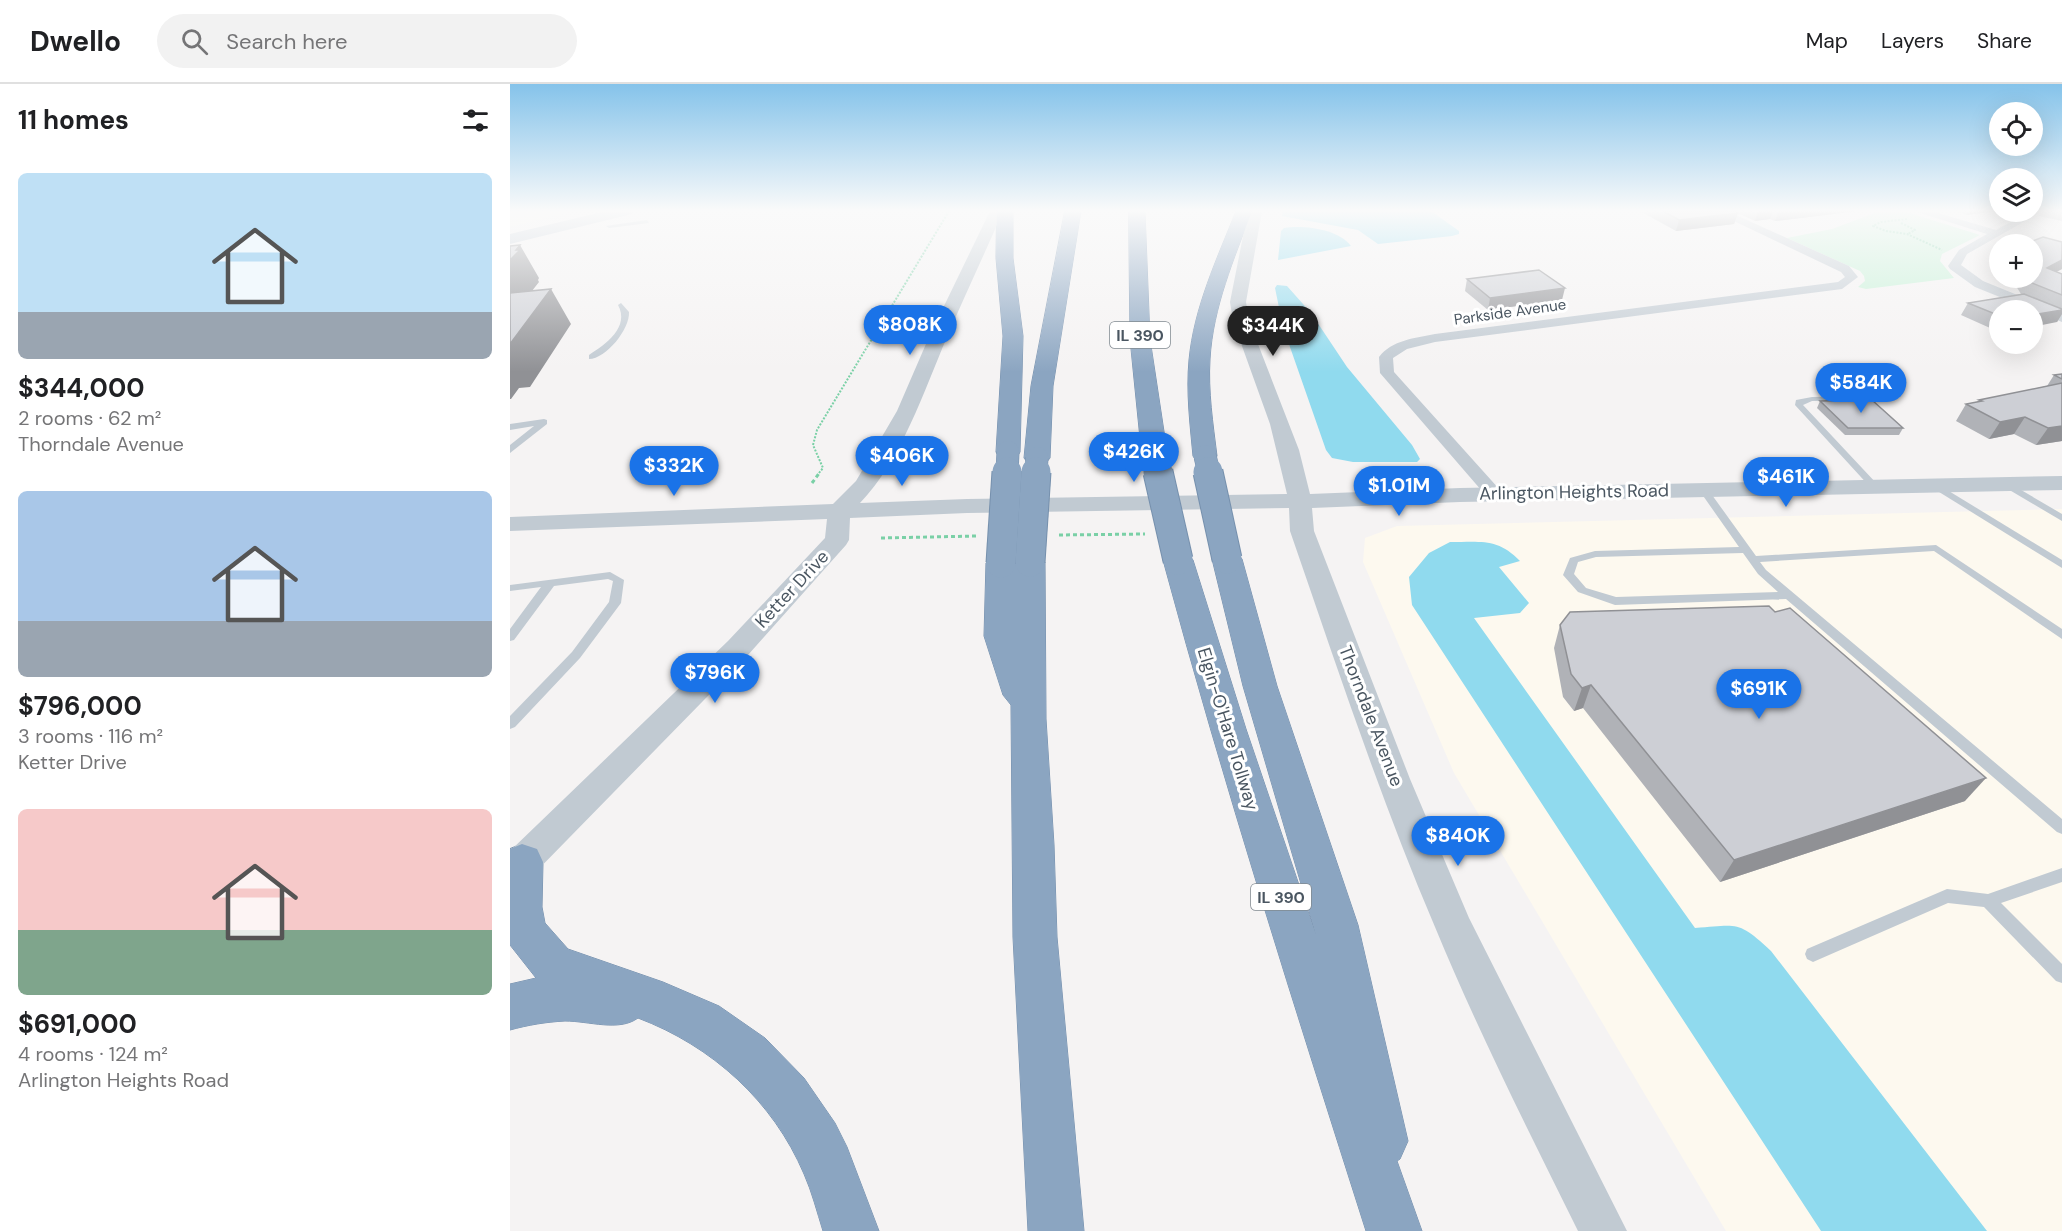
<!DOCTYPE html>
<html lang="en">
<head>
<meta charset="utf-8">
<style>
	:root { --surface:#fff; --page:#f2f2f2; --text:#202124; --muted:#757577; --line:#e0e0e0; --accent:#1a73e8 }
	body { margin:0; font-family:"DM Sans",sans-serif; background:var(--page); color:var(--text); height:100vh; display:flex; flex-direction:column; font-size:22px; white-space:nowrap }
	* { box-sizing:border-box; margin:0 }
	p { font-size:20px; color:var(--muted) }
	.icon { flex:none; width:33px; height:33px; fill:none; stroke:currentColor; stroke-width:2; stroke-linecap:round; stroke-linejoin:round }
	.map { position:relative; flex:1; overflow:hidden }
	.side { display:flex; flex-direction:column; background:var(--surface); width:510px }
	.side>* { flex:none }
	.tools { position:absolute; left:1479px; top:18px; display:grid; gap:12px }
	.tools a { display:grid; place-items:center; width:54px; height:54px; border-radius:50%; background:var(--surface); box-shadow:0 6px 24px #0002; font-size:30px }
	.price { position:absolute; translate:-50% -51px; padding:0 14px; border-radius:21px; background:var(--accent); color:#fff; font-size:20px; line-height:39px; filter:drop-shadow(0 2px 3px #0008) }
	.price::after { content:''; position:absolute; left:50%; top:36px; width:18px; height:14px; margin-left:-9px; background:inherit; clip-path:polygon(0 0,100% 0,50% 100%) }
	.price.on { background:#222; color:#fff }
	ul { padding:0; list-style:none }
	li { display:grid; align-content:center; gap:12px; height:318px; padding:0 18px }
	li span { display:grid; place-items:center; height:186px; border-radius:9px; color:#555 }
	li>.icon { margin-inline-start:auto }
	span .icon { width:108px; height:108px; fill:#fffc; stroke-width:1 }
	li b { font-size:26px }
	h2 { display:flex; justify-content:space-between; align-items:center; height:72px; padding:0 18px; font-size:26px }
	header { display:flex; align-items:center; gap:36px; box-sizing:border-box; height:84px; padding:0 30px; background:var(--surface); border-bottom:2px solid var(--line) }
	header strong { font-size:28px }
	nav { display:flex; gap:33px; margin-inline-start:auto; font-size:21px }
	.search { width:420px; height:54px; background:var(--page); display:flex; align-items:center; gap:15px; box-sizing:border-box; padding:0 21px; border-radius:33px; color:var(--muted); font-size:22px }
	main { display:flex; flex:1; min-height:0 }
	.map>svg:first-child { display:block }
</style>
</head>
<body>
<header>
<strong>Dwello</strong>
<div class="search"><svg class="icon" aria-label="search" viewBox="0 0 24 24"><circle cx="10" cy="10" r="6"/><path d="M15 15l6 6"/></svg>Search here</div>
<nav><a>Map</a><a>Layers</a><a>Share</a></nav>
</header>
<main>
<section class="side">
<h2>11 homes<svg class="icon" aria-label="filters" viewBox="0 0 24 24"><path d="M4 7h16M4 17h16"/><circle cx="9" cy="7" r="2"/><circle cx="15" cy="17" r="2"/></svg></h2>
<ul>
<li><span style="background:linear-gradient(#bfe0f5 75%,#9aa5b1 0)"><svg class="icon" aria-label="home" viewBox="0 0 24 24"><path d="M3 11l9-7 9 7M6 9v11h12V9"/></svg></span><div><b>$344,000</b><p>2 rooms · 62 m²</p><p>Thorndale Avenue</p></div></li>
<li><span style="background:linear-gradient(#a9c7e8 70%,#9aa5b1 0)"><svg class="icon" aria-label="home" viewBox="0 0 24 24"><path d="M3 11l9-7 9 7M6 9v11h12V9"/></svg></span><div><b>$796,000</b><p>3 rooms · 116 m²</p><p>Ketter Drive</p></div></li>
<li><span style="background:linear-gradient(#f6c9c9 65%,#7fa58c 0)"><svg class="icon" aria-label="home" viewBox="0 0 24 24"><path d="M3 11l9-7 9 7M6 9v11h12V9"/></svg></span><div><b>$691,000</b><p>4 rooms · 124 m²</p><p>Arlington Heights Road</p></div></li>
</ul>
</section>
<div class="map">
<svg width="1552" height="1147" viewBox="0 0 1552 1147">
	<rect width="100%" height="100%" fill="#f5f3f3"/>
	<!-- commercial -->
	<g fill="#fdf9ef">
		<path d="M0 127H64L0 143Z"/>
		<path d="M1552 425V1147H1216L944 689 853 478 855 454 887 442Z"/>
	</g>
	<!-- green -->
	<path fill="#c3f1d5" d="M1370 127H1393L1470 151 1432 170 1430 177 1444 194 1356 205 1348 203 1355 197 1354 192 1350 187 1277 154 1322 145Z"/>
	<!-- water -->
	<g fill="#90daee">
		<path d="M773 127H921L949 147V150L942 152 868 160 848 146 772 132Z"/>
		<path d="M774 144C794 141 828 145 841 162L768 176 771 147Z"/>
		<path d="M767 201 777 202 801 229 837 283 902 361 910 375 907 378H843L822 374 816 366 773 243 765 204Z"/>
		<path d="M940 458C971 458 988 454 1010 477L989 483 1019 519 1010 529 964 534 1185 844C1228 841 1228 836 1261 867L1477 1147H1311L902 521 899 493 919 469Z"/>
	</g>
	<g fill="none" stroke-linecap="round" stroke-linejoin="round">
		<defs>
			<g id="motorway">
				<path d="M487 127H503V174L513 252 510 368 507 373 498 375 489 373 486 368 493 252 486 174Z"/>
				<path d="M555 127H571L543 302 540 374 536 379 527 382 518 379 514 374 521 302Z"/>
				<path d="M619 127H635L640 255 658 374 654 379 645 382 636 379 632 374 620 255Z"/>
				<path d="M726 127H742C724 175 703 223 700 275 698 307 703 340 707 372L704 377 695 379 686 377 683 372C680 340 676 308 679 276 684 223 707 175 726 127Z"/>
				<path d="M717 466 727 469 732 475 767 602 848 841 898 1057 890 1075 887 1077 912 1147H856C785 924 714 702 653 476L658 470 668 467 678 470 683 476 736 645 806 851 733 602 702 475 707 469Z"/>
				<path d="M520 469 530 472 535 478 536 635 544 761 547 853 574 1147H518L503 853 501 621 493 611 474 552 476 479 481 473 491 470 501 473 505 479 510 472Z"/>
				<path d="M12 760 27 765 33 778 32 823 35 839 58 865 153 898 209 922 255 954 294 994 325 1039 337 1063 369 1147H313C307 1128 302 1108 294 1090 263 1017 202 962 128 934 109 948 79 937 55 937 36 938 18 941 0 946V900L26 894 0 861V765Z"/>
			</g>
		</defs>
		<!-- motorway casing -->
		<use href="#motorway" stroke="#7690ad" stroke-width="1"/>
		<!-- path-far1 -->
		<g stroke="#7ad0a6" stroke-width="2" stroke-dasharray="2 1.5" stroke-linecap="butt">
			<path d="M1397 135 1371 138 1363 142 1376 147 1397 150 1432 166"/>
			<path d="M1391 139 1405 146 1398 150"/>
			<path d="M309 389 313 384 303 361 307 346 439 127"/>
		</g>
		<!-- path -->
		<g stroke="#7ad0a6" stroke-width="3" stroke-dasharray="4 3" stroke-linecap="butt">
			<path d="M302 399 310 388"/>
			<path d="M549 451 635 450"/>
			<path d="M371 454 467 452"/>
		</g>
		<!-- service -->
		<g fill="#c1cad2" fill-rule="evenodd">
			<path d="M137 136 139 139 99 144 96 142Z"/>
			<path d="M111 219 119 228C120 245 96 275 79 275V271C96 260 120 243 108 221Z"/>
			<path d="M1345 312V316H1342L1302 317 1293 321 1367 400V404H1361L1285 321 1286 316 1302 313Z"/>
			<path d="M34 335 37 336V340L0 369V361L24 342 0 346V340Z"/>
			<path d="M1494 396 1552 430V437L1491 401V397Z"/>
			<path d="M1424 398 1552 476V484L1421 403 1419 401Z"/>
			<path d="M1194 403 1197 404 1246 472 1426 461 1552 545V555L1424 467 1250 478 1256 486 1552 735V750L1547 748 1276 515 1105 521 1068 508 1053 491 1060 474 1085 467 1229 463 1189 406ZM1233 469 1248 490 1268 508 1106 513 1076 504 1064 490 1068 478 1086 473Z"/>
			<path d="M100 488 114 496 111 519 70 574 5 643 0 645V632L62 568 99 518 103 497 98 495 44 502 4 556 0 557V545L31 503 0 507V501Z"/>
			<path d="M1552 784V798L1491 819 1552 880V899L1546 897 1474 823 1438 819 1303 878 1297 875 1295 870 1297 865 1437 805 1478 810Z"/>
		</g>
		<!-- minor -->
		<g fill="#c1cad2" fill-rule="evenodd">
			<path d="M1203 127H1217L1339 182 1348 193 1332 205 925 258 897 265 883 274 884 288 990 406 993 410 990 414H978L870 289 869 273C882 256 905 254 925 250L1328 198 1335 193 1331 188Z"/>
			<path d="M1404 127H1421L1486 146 1519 128 1533 127 1457 170 1451 181 1473 197 1552 229V238L1465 203 1440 185 1438 182 1449 166 1477 150Z"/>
		</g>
		<!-- tertiary -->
		<path fill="#c1cad2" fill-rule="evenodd" d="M480 127H493C475 169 455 211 437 253 414 307 391 377 350 419L457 415 777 410 760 340 723 237 720 218 738 127H752L736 218 739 237 789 366 800 410 950 404 1552 392V406L950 418 802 424 804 447 900 695 959 834 1117 1147H1068C1018 1046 968 947 925 843 870 714 826 580 780 447L779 424 457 429 340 434 339 456 336 461 238 571 13 801 0 806V767L218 557 315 454 317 435 0 447V433L323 420 346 397 387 327 419 253Z"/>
		<!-- secondary -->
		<path fill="#c1cbd6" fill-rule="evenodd" d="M96 127H124L122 130 0 160V150Z"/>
		<!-- motorway -->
		<use href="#motorway" fill="#8ba5c1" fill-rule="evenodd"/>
		<defs>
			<g id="motorway-bridge-far1">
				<path d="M695 372 699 389"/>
				<path d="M645 374 648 389"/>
				<path d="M497 389 498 368"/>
				<path d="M526 389 527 374"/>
			</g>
			<g id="motorway-bridge">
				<path d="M648 388 668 476"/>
				<path d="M698 388 717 475"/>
				<path d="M520 478 526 388"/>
				<path d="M491 479 497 388"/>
			</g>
		</defs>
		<!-- motorway-bridge-far1 casing -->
		<use href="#motorway-bridge-far1" stroke="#7690ad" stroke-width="23" stroke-linecap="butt"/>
		<!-- motorway-bridge casing -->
		<use href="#motorway-bridge" stroke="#7690ad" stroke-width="31" stroke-linecap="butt"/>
		<!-- motorway-bridge-far1 -->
		<use href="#motorway-bridge-far1" stroke="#8ba5c1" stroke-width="22"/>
		<!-- motorway-bridge -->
		<use href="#motorway-bridge" stroke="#8ba5c1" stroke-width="29"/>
	</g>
	<!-- wall -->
	<g fill="#b0b2b7">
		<path d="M1130 127H1348L1265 137 1260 135 1245 137 1228 129 1224 140 1166 147Z"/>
		<path d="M1446 127H1484L1457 131Z"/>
		<path d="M1532 127H1552V137L1529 132Z"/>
		<path d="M1552 158V185L1546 188 1552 190V230L1547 238 1490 226 1489 248 1451 231 1458 219 1511 210 1501 194H1522Z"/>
		<path d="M957 195 1052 216 978 226 955 207Z"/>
		<path d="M1552 290V357L1526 361 1504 350 1479 355 1446 337 1456 320 1467 318 1469 316 1537 302 1544 291Z"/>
		<path d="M1310 317 1393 344 1389 351H1335L1307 324Z"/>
		<path d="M1050 541 1455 717 1210 798 1073 624 1064 627 1053 613 1044 564Z"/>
	</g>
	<!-- shaded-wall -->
	<g fill="#909195">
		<path d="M1248 127H1263L1260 135 1245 137Z"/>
		<path d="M1269 127H1348L1265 137Z"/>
		<path d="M1458 127H1484L1457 131Z"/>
		<path d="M1228 129 1224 140 1166 147 1169 136Z"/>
		<path d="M10 161 29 194 28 196 29 198 0 235V176L6 166Z"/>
		<path d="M1552 176V185L1530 196 1537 184Z"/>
		<path d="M1055 204 1052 216 978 226 980 214Z"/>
		<path d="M41 205 61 240 20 303 9 304 1 315H0V260Z"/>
		<path d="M1552 226V230L1547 238 1522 243V231Z"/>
		<path d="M1515 333 1504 350 1479 355 1490 338Z"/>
		<path d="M1552 342V357L1526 361 1538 344Z"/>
		<path d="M1081 601 1073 624 1064 627 1072 604Z"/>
		<path d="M1476 694 1455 717 1210 798 1224 776Z"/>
	</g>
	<!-- building -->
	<g fill="#cdcfd5" stroke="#909195" stroke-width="1.5">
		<path d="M1153 127H1225L1228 129 1169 136Z"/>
		<path d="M1533 153 1552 158V176L1537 184 1552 190V211L1517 197 1515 194H1522V160H1515Z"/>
		<path d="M10 161 6 166H10L0 176V162Z"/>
		<path d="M1029 186 1055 204 980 214 957 195Z"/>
		<path d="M41 205 0 260V209Z"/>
		<path d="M1514 210 1552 225V226L1522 231V226H1490V232L1458 219Z"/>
		<path d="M1552 290V295L1544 291Z"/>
		<path d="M1552 299V342L1538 344 1515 333 1490 338 1456 320 1472 317 1469 316Z"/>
		<path d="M1362 316 1393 344H1338L1310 317Z"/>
		<path d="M1259 522 1265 528 1280 524 1476 694 1224 776 1081 601 1072 604 1061 590 1050 541 1060 528Z"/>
	</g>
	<!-- sky -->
	<linearGradient id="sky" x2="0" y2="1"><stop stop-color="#85c3ea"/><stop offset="0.44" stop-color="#fafafa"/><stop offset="1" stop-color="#fafafa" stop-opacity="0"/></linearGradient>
	<rect width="1552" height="288" fill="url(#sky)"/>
	<g text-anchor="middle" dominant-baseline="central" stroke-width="6" stroke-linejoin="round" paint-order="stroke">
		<!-- far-street labels -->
		<g font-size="15" fill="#4a5661" stroke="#fff">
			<text transform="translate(1000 228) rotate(-8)">Parkside Avenue</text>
		</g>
		<!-- shield labels -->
		<g fill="#fff" stroke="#808990" stroke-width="1.5">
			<rect x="600" y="238" width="60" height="26" rx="4.5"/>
			<rect x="741" y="800" width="60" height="26" rx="4.5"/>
		</g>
		<g font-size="16" font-weight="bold" fill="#4a5661">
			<text x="630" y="251">IL 390</text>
			<text x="771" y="813">IL 390</text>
		</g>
		<!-- street labels -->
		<g font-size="18" fill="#4a5661" stroke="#fff">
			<text transform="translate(1064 408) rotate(-1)">Arlington Heights Road</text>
			<text transform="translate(282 505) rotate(-47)">Ketter Drive</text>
			<text transform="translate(861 632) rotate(69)">Thorndale Avenue</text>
			<text transform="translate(718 645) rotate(73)">Elgin-O'Hare Tollway</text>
		</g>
	</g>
</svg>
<div class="tools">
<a><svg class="icon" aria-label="locate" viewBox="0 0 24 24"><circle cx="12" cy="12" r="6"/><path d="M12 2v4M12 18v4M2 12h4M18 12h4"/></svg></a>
<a><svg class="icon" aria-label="layers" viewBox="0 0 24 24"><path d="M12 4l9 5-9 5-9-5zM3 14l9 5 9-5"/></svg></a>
<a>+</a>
<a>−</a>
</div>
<b class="price" style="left:400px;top:272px">$808K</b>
<b class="price on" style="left:763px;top:273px">$344K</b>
<b class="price" style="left:1351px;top:330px">$584K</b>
<b class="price" style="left:624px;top:399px">$426K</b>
<b class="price" style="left:392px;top:403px">$406K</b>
<b class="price" style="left:164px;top:413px">$332K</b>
<b class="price" style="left:1276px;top:424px">$461K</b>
<b class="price" style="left:889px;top:433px">$1.01M</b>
<b class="price" style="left:205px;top:620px">$796K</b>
<b class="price" style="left:1249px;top:636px">$691K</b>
<b class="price" style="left:948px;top:783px">$840K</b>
</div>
</main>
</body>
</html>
